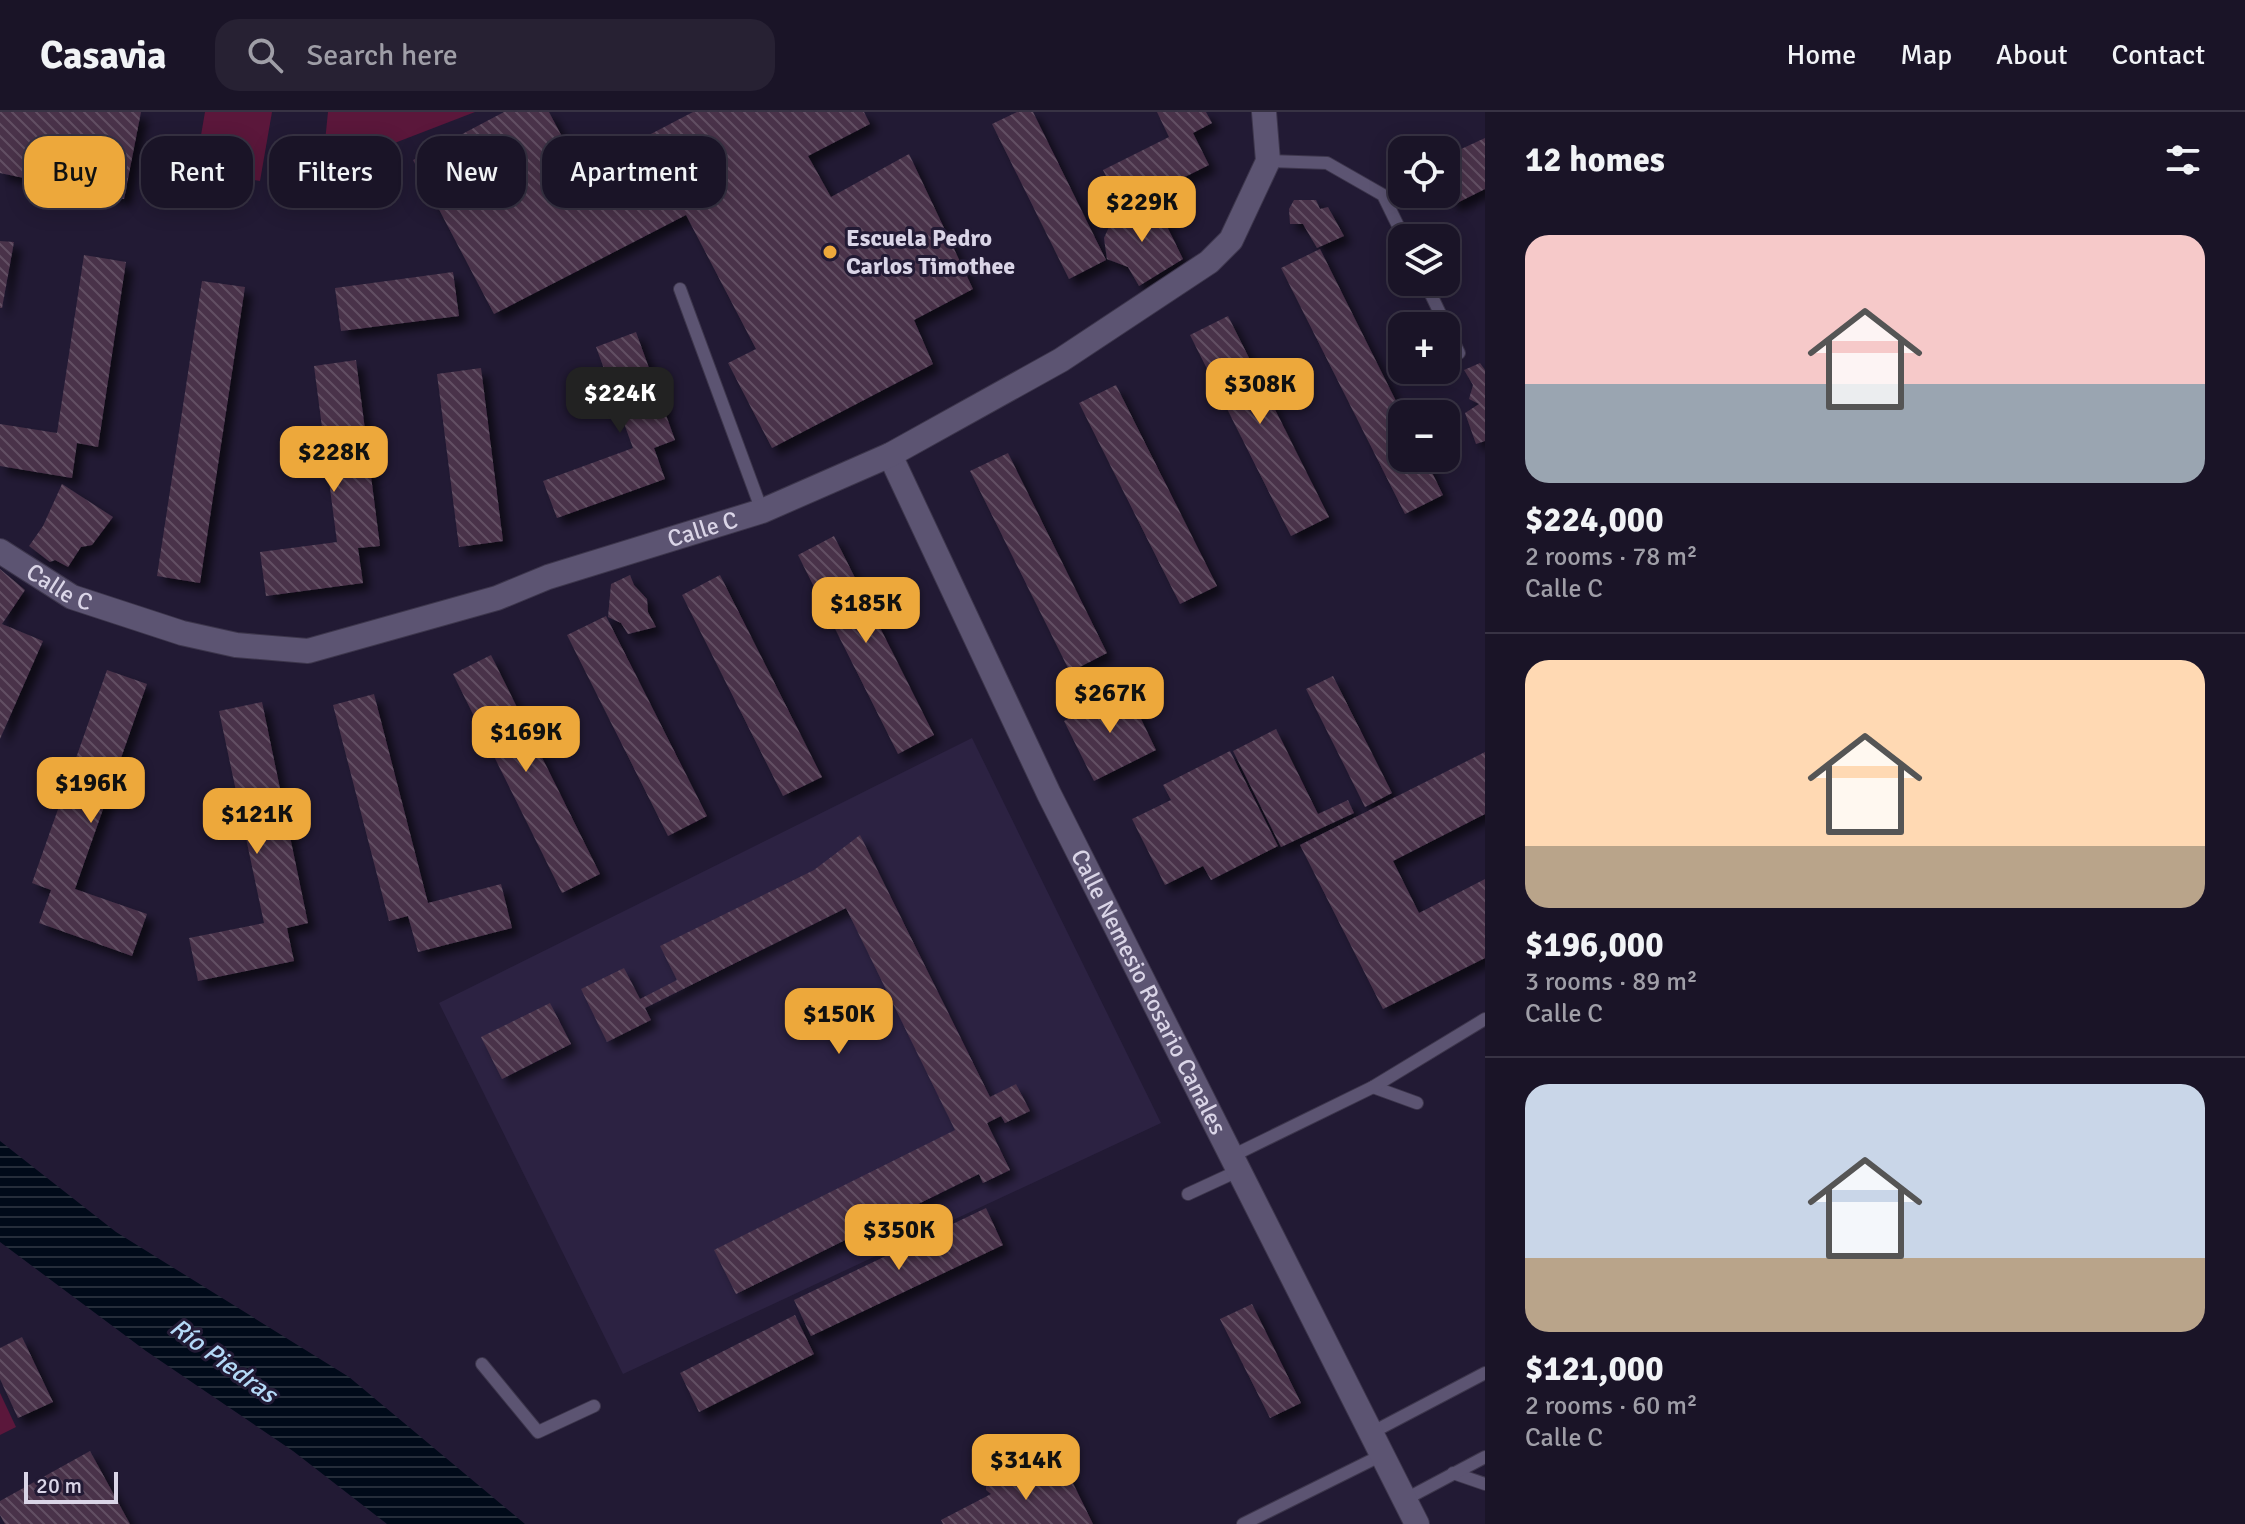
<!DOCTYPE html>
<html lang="en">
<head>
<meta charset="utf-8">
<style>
	:root { --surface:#1a1427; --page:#272133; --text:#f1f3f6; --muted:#9f9ea7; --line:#383344; --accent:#eda83b }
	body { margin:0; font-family:Signika,sans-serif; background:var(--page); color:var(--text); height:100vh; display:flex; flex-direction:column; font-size:30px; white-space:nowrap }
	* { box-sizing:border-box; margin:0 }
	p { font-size:26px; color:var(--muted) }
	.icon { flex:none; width:44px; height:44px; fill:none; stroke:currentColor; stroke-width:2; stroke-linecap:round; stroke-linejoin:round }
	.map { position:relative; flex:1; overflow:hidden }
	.panel { display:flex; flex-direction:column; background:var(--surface); width:760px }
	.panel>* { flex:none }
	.hud { position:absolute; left:24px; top:24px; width:760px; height:72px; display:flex; gap:16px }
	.controls { position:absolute; left:1388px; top:24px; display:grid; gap:16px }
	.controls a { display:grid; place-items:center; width:72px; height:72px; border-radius:16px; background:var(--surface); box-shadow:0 4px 20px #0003,0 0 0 2px var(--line); font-size:40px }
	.scale { position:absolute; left:24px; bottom:20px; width:94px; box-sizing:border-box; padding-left:8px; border:4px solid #dad5e7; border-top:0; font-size:22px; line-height:28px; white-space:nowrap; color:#dad5e7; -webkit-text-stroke:6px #221a34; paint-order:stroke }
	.price { position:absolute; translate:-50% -68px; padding:0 18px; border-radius:16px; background:var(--accent); color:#111; font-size:26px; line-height:52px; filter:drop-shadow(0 2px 4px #0008) }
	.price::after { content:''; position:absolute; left:50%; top:48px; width:24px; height:18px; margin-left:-12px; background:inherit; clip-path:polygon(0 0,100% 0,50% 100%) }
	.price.current { background:#222; color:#fff }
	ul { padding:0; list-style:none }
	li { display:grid; align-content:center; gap:16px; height:424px; padding:0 40px }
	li+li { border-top:2px solid var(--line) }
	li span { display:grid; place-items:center; height:248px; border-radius:24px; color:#555 }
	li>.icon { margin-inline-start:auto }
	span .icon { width:144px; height:144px; fill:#fffc; stroke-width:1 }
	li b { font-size:34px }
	h2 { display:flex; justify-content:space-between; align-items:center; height:96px; padding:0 40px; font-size:34px }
	.tag { padding:0 28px; border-radius:24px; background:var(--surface); box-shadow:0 4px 20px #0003,0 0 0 2px var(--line); font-size:28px; line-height:72px }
	.tag.current { background:var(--accent); color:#111 }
	header { display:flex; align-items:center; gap:48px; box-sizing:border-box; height:112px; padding:0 40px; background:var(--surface); border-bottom:2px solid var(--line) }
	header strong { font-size:38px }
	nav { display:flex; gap:44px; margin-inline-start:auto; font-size:28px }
	.search { width:560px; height:72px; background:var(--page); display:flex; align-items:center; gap:20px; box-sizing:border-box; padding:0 28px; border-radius:24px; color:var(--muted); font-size:30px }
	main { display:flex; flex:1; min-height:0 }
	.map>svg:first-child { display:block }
</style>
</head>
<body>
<header>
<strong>Casavia</strong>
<div class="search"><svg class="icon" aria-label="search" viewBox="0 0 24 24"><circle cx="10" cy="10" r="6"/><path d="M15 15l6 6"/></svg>Search here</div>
<nav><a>Home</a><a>Map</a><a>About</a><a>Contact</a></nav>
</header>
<main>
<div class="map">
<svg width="1485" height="1412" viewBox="0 0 1485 1412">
	<defs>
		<pattern id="water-rules" width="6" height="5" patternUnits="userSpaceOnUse" patternTransform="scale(2)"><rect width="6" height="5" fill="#000a19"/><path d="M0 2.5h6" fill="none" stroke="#252d3a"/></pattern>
		<pattern id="building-back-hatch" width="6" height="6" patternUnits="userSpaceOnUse" patternTransform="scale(2)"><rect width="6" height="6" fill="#483249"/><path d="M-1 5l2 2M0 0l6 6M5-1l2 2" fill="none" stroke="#624f63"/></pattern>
		<filter id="shadow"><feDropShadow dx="7" dy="7" stdDeviation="4" flood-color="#0009"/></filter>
	</defs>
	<rect width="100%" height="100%" fill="#221a34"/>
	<!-- built -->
	<path fill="#2c2242" d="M972 626 1161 1011 623 1262 439 891Z"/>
	<!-- pitch -->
	<g fill="#5b173b">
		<path d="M205 0H272L260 69 195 58Z"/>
		<path d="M328 0H475L322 59Z"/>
		<path d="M0 1281 16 1315 0 1323Z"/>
	</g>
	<!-- water -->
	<path fill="url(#water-rules)" d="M0 1029 116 1120 349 1265 525 1412H387L293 1339 146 1239 0 1130Z"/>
	<!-- building -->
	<g fill="url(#building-back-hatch)" filter="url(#shadow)">
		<path d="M0 0H141L124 87 0 61Z"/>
		<path d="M504 0H549L580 59 693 0H864L870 12 808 44 831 85 909 42 973 177 914 208 933 252 772 336 728 251 756 237 686 103 494 202 413 48Z"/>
		<path d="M1017 0H1033L1106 148 1069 167 992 12Z"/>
		<path d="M1157 0H1206L1212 11 1193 21 1209 53 1122 96 1103 58 1169 25Z"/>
		<path d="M1485 26V77L1453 93 1446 77V44Z"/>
		<path d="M1294 88H1316L1320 97 1328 95 1344 124 1317 136 1303 112H1290L1289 97Z"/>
		<path d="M1132 96 1142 105 1158 96 1183 147 1139 174 1128 155 1107 147 1104 126 1113 106Z"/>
		<path d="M0 129 14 130 2 196H0Z"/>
		<path d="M1320 137 1402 301V346H1425L1443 383 1405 402 1281 156Z"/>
		<path d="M84 143 126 150 98 335 77 331 72 366 0 354V312L57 321Z"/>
		<path d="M453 160 459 204 341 219 335 176Z"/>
		<path d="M202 169 245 175 200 471 157 464Z"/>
		<path d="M1228 204 1329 405 1291 424 1190 223Z"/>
		<path d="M636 220 675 328 654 336 665 367 557 406 543 369 633 336 596 235Z"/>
		<path d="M356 248 380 434 358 436 363 471 266 484 260 440 337 430 314 254Z"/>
		<path d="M1480 251 1485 258V329L1476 332 1465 301 1479 292 1469 287 1473 273 1464 258Z"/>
		<path d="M481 256 503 429 459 435 437 262Z"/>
		<path d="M1116 273 1217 474 1180 492 1079 291Z"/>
		<path d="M1008 341 1107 541 1070 560 970 359Z"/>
		<path d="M62 372 113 405 92 433 81 435 68 455 55 448 50 450 29 434 43 414Z"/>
		<path d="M834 424 934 623 898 642 798 443Z"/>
		<path d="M0 457 25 478 2 512 43 529 0 627Z"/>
		<path d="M630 463 634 473 647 487 648 500 656 515 628 522 621 511 608 505 611 472Z"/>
		<path d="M720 463 822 665 783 684 682 483Z"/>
		<path d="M606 504 707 704 668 724 567 523Z"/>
		<path d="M491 543 600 762 562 781 453 562Z"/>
		<path d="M107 558 147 572 75 777 147 802 132 844 39 811 51 778 32 771Z"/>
		<path d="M1333 564 1392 681 1365 695 1306 577Z"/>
		<path d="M1127 578 1156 638 1094 669 1064 609Z"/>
		<path d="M374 582 428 791 501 772 512 816 418 840 408 804 389 809 333 593Z"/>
		<path d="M262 590 308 811 287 816 294 849 198 869 189 826 264 811 219 599Z"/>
		<path d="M1276 617 1318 702 1348 688 1354 701 1281 735 1233 639Z"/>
		<path d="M1230 639 1278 734 1211 768 1203 754 1165 773 1132 707 1171 688 1163 673Z"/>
		<path d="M1485 640V702L1393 749 1419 801 1485 767V846L1383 897 1300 733Z"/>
		<path d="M860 723 990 985 1016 972 1030 999 1005 1011 1001 1004 987 1011 1010 1058 983 1071 979 1062 736 1182 714 1138 955 1018 846 796 645 896 651 908 607 930 581 877 624 856 640 887 677 868 660 834 814 758Z"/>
		<path d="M550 891 571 932 502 967 481 925Z"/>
		<path d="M986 1096 1003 1133 811 1224 794 1188Z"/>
		<path d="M1252 1192 1301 1291 1270 1306 1220 1207Z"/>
		<path d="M795 1203 814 1242 699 1300 680 1261Z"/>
		<path d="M22 1225 53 1290 18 1306 0 1267V1236Z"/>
		<path d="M90 1339 130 1412H5L0 1403V1389Z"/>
		<path d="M1058 1352 1063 1364 1068 1361 1093 1412H943L941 1408 991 1382 986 1378V1369L1000 1361H1013V1373Z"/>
	</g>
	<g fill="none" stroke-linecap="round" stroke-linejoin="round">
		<defs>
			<g id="service">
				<path d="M1268 49 1327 51 1383 83 1404 126"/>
				<path d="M1425 170 1459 241"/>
				<path d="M680 177 762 399"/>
				<path d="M1373 975 1417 991"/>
				<path d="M1232 1044 1373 975 1485 907"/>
				<path d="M1188 1082 1240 1058"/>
				<path d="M482 1252 538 1320 594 1294"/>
				<path d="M1371 1321 1485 1261"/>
				<path d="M1453 1361 1485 1372"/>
				<path d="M1404 1388 1485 1345"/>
				<path d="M1243 1412 1382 1343"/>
			</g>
			<g id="minor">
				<path id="s1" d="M890 343 1049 682 1417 1412"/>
				<path id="s2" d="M0 439 72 485 182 521 236 533 308 539 497 486 548 465 762 399 890 343 1061 248 1209 150 1231 128 1268 49 1264 0"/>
			</g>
		</defs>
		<!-- service casing -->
		<use href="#service" stroke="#3d364c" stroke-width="14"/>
		<!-- minor casing -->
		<use href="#minor" stroke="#3d364c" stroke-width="26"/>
		<!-- service -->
		<use href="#service" stroke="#5c5472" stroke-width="12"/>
		<!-- minor -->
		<use href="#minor" stroke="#5c5472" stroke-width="24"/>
	</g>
	<!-- markers -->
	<circle fill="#eda83b" stroke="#221a34" stroke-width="3" cx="830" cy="140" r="8"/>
	<g text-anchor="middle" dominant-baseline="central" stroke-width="6" stroke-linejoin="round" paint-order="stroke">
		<!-- poi labels -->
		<g font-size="24" font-weight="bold" fill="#dad5e7" stroke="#221a34" text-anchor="start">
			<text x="846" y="126">Escuela Pedro<tspan x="846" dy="28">Carlos Timothee</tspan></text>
		</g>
		<!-- street labels -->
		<g font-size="24" fill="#dad5e7" stroke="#221a34">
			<text stroke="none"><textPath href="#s2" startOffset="742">Calle C</textPath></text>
			<text stroke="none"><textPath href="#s2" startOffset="70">Calle C</textPath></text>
			<text stroke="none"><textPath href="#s1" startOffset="596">Calle Nemesio Rosario Canales</textPath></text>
		</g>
		<!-- water labels -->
		<g font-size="26" font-style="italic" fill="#b4d9f7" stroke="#221a34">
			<text transform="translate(223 1249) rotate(36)">Río Piedras</text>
		</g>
	</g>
</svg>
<div class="controls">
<a><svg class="icon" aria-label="locate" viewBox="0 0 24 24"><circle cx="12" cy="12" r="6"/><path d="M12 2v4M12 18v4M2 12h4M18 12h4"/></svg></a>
<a><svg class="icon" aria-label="layers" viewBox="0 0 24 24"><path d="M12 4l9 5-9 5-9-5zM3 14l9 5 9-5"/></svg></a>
<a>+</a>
<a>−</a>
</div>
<div class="scale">20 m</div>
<b class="price" style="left:1142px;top:132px">$229K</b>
<b class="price" style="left:1260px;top:314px">$308K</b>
<b class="price current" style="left:620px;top:323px">$224K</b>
<b class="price" style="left:334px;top:382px">$228K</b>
<b class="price" style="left:866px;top:533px">$185K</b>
<b class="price" style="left:1110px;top:623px">$267K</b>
<b class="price" style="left:526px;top:662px">$169K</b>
<b class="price" style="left:91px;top:713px">$196K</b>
<b class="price" style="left:257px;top:744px">$121K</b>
<b class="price" style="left:839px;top:944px">$150K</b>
<b class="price" style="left:899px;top:1160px">$350K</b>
<b class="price" style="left:1026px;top:1390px">$314K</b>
<div class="hud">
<a class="tag current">Buy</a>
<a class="tag">Rent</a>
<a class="tag">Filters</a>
<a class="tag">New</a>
<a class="tag">Apartment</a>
</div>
</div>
<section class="panel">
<h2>12 homes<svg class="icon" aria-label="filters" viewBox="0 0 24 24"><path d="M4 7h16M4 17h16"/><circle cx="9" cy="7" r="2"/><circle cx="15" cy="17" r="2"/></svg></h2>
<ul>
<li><span style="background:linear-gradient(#f6c9c9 60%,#9aa5b1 0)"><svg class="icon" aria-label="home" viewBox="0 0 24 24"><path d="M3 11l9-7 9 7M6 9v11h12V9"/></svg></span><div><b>$224,000</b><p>2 rooms · 78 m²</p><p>Calle C</p></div></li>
<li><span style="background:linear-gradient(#ffd9b3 75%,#b9a48a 0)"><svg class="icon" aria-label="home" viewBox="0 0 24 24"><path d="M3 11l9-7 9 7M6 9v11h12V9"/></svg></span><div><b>$196,000</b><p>3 rooms · 89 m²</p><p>Calle C</p></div></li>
<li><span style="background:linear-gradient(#c9d6e8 70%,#b9a48a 0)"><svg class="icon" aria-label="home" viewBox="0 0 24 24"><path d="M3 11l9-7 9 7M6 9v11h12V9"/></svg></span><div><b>$121,000</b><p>2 rooms · 60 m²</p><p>Calle C</p></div></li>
</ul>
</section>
</main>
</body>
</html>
